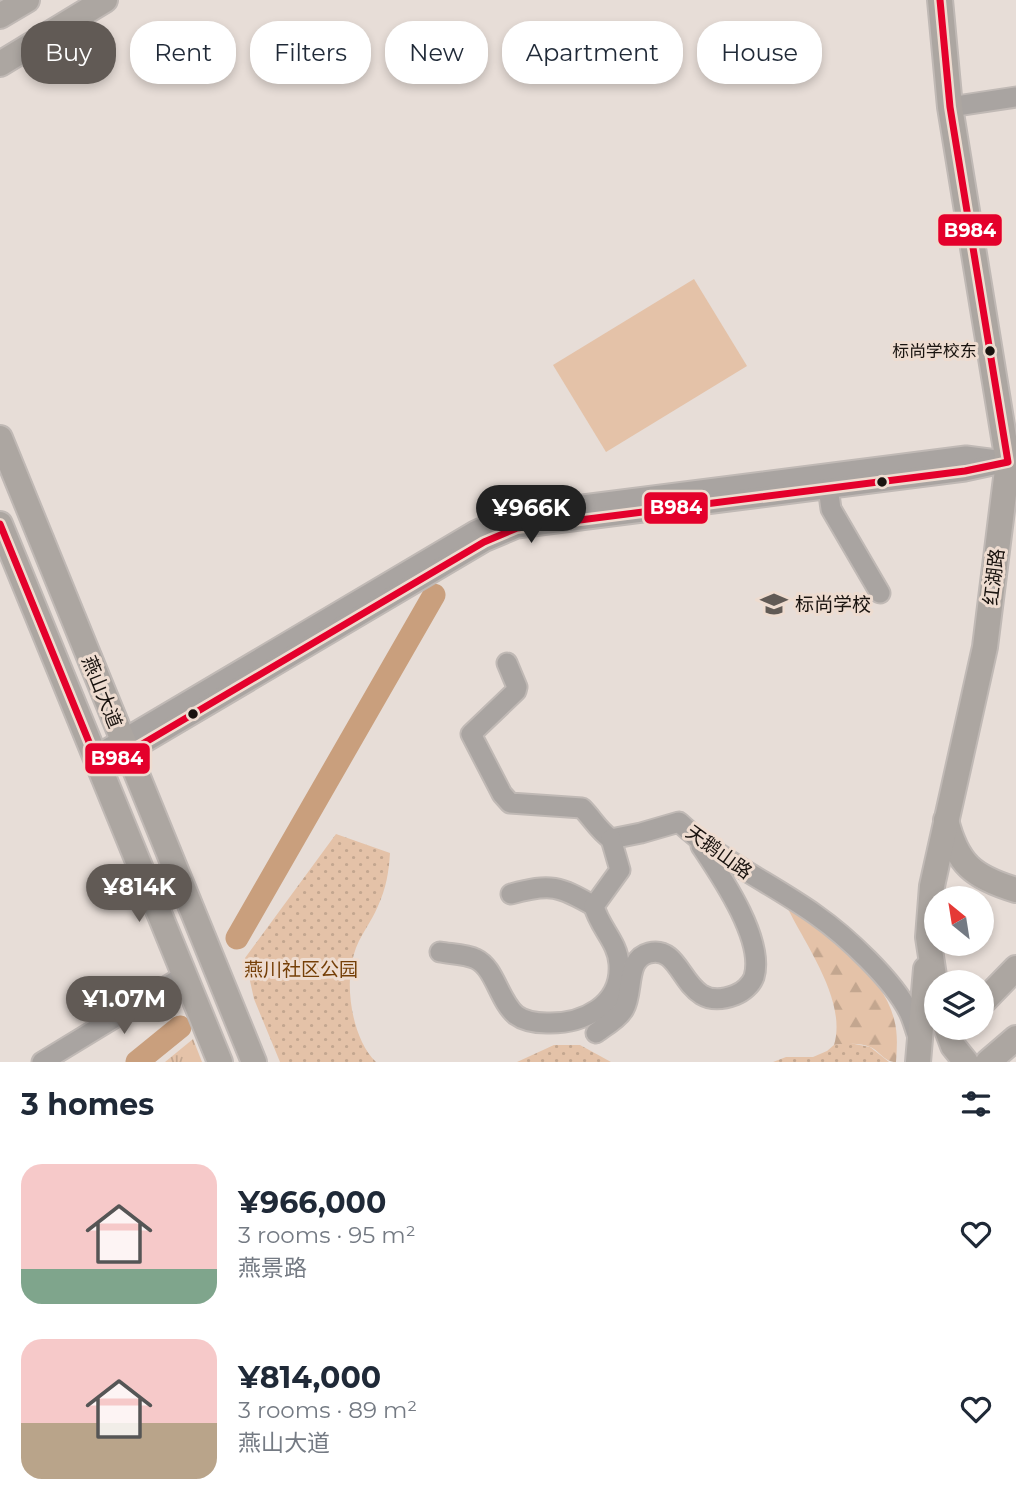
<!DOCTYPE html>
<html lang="en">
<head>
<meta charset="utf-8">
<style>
	:root { --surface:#fff; --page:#f2f2f3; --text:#1f2937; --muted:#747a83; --accent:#615a55 }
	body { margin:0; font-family:Montserrat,"Noto Sans SC",sans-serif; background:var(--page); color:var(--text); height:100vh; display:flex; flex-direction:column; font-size:26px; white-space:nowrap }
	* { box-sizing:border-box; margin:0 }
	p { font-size:23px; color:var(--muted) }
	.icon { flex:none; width:38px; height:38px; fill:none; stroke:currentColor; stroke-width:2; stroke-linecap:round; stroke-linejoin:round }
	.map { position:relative; height:1062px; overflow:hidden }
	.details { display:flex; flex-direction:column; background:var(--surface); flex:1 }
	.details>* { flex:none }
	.guide { position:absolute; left:21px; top:21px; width:975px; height:63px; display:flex; gap:14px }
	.needle { width:46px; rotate:330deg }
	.tools { position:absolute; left:924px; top:886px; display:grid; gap:14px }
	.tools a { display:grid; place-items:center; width:70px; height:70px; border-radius:50%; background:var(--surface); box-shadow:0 4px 10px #0003; font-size:35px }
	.price { position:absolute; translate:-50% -60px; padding:0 16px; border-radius:24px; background:var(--accent); color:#fff; font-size:23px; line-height:46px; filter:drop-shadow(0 2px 4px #0008) }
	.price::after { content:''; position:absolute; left:50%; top:42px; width:21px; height:16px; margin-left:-10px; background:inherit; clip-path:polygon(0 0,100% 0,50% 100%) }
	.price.active { background:#222; color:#fff }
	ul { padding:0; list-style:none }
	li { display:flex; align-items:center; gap:21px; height:175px; padding:0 21px }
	li span { display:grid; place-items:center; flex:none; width:196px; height:140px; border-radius:21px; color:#555 }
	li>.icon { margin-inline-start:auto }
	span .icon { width:84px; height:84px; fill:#fffc; stroke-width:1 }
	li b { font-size:30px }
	h2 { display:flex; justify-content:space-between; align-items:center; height:84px; padding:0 21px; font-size:30px }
	.tag { padding:0 24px; border-radius:28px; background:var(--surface); box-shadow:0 4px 10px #0003; font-size:24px; line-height:63px }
	.tag.active { background:var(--accent); color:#fff }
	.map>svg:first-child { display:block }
</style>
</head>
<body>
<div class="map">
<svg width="1016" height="1062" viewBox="0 0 1016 1062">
	<defs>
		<pattern id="grass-tufts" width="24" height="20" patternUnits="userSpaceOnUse" patternTransform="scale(1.75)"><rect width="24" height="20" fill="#e4c2a8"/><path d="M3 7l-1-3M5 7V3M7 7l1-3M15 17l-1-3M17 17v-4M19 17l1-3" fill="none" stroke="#c3a68f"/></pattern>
		<pattern id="forest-firs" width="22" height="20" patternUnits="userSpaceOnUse" patternTransform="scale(1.75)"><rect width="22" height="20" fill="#e4c2a8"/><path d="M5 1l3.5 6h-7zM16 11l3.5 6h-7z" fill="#c3a68f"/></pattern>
		<pattern id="park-dots" width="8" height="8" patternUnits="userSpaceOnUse" patternTransform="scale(1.75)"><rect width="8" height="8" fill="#e4c2a8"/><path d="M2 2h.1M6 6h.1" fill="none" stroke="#c3a68f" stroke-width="1.8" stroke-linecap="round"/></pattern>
	</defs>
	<rect width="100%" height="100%" fill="#e7ddd7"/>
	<!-- grass -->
	<path fill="url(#grass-tufts)" d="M193 1039 202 1062H165Z"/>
	<!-- forest -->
	<path fill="url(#forest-firs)" d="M788 909C826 932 883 973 894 1019 898 1033 897 1047 896 1062 884 1062 880 1051 870 1047 860 1042 845 1044 834 1045 847 1002 807 947 788 909Z"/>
	<!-- park -->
	<g fill="url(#park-dots)">
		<path d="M336 834 390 853C389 871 386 889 378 906 371 923 359 936 354 954 344 985 352 1039 376 1062H280L254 999 245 958Z"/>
		<path d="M849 1043 870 1047 889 1062H773L786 1057H813L827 1051 834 1045Z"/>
		<path d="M554 1045H580L611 1062H517Z"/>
	</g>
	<!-- garden -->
	<path fill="#e4c2a8" d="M694 279 747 366 606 452 553 365Z"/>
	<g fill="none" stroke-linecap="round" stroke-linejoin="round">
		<!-- river -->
		<g stroke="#c99f7d" stroke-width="23">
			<path d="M237 938 434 595"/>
			<path d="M137 1062 180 1027"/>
		</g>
		<defs>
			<g id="minor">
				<path d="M950 107 1016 97"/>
				<path d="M828 487 831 509 880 593"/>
				<path d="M507 663 517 687 516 691 471 734 502 794 510 803 582 808C593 819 598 830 611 839L641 833 679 822C719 860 771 883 816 915 846 936 893 980 909 1012 913 1020 915 1029 918 1037"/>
				<path d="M95 756 475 531 512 514 966 456 997 460"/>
				<path d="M100 769 484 542 517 528 965 471 1016 460"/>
				<path d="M511 894C551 883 559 886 594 906"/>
				<path d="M440 952C451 954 466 954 476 959 495 968 499 1001 516 1015 524 1021 537 1023 547 1023 582 1024 622 1006 619 964 618 942 599 927 594 906L620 870 611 839"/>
				<path d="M596 1033C605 1026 619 1018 624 1009 634 992 625 959 649 953 686 943 681 1016 735 995 743 992 751 985 754 977 765 940 721 876 701 846"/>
				<path d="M42 1062 185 975"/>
			</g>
			<g id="major">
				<path d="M0 16 27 0"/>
				<path d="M0 64 105 0"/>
				<path d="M0 438 254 1062"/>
				<path d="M0 524 220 1062"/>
				<path d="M946 820C957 864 973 877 1016 890"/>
				<path d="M936 989 928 937 932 886 985 647 1008 462 950 107 940 0"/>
				<path d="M982 1003 1016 968"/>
				<path d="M946 1027 953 1046 966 1062"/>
				<path d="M918 1062 926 969"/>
				<path d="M988 1062 1016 1038"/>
			</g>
		</defs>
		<!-- minor casing -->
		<use href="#minor" stroke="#c0b9b5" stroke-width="23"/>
		<!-- major casing -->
		<use href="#major" stroke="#c0b9b5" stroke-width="28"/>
		<!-- minor -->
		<use href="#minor" stroke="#a9a4a1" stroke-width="19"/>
		<!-- major -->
		<use href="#major" stroke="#aca6a1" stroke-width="24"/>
		<defs>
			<path id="bus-1" d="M0 524 100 769 484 542 517 528 965 471 1008 462 950 107 940 0"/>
		</defs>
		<!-- bus-1 casing -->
		<use href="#bus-1" stroke="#eedcd0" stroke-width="12"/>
		<!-- bus-1 -->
		<use href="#bus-1" stroke="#e4002b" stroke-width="7"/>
	</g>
	<!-- icons -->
	<defs>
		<symbol id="school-bare" viewBox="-9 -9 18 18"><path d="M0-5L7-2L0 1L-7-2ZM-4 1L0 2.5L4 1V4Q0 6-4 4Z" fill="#615a55" stroke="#eedcd0" stroke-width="2.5" paint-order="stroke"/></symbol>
	</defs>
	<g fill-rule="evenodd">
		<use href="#school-bare" x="755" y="585" width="38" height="38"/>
	</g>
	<!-- markers -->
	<g fill="#19130f" stroke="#eedcd0" stroke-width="2.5">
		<circle cx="990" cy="351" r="6"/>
		<circle cx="882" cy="482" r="6"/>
		<circle cx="193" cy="714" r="6"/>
	</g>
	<g text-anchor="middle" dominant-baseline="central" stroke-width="6" stroke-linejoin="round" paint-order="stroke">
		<!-- bus labels -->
		<g font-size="17" fill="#19130f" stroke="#eedcd0" text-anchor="end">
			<text x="977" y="351">标尚学校东</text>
		</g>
		<!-- street labels -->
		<g font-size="19" fill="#19130f" stroke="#eedcd0">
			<text transform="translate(994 577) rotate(-83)">红湖路</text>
			<text transform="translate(102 692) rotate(68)">燕山大道</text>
			<text transform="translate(719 852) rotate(36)">天鹅山路</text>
		</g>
		<!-- poi labels -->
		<g font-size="19" fill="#19130f" stroke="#eedcd0" text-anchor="start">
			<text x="795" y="604">标尚学校</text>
		</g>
		<!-- park labels -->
		<g font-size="19" fill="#753f07" stroke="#eedcd0">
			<text x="301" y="969">燕川社区公园</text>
		</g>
	</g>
	<g stroke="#eedcd0" stroke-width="2.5">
		<rect x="937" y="213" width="66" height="34" rx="7" fill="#e4002b"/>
		<rect x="643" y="491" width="66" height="34" rx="7" fill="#e4002b"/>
		<rect x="84" y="742" width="67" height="33" rx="7" fill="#e4002b"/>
	</g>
	<g font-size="19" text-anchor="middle" font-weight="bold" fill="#fff">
		<text x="970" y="237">B984</text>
		<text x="676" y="514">B984</text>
		<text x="117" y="765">B984</text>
	</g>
</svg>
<div class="tools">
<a><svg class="needle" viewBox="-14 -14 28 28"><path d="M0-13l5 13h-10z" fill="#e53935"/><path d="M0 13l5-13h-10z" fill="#747a83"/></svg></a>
<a><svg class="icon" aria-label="layers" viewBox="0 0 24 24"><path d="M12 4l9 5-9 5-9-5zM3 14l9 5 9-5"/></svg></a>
</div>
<b class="price active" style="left:531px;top:545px">¥966K</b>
<b class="price" style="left:139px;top:924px">¥814K</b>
<b class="price" style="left:124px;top:1036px">¥1.07M</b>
<div class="guide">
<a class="tag active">Buy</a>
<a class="tag">Rent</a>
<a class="tag">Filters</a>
<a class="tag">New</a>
<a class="tag">Apartment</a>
<a class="tag">House</a>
</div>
</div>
<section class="details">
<h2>3 homes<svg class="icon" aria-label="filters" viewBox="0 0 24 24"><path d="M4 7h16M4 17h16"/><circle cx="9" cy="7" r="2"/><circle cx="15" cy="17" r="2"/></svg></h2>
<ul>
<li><span style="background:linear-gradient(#f6c9c9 75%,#7fa58c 0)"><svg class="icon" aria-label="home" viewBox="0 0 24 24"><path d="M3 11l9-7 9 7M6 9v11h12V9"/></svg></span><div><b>¥966,000</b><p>3 rooms · 95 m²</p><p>燕景路</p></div><svg class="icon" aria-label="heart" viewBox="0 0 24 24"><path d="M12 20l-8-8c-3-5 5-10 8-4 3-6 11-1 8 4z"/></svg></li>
<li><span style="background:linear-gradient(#f6c9c9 60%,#b9a48a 0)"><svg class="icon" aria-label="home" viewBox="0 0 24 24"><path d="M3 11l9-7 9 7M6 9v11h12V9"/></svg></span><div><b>¥814,000</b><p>3 rooms · 89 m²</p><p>燕山大道</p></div><svg class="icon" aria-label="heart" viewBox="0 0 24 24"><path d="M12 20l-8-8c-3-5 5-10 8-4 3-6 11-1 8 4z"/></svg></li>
</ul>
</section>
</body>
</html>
